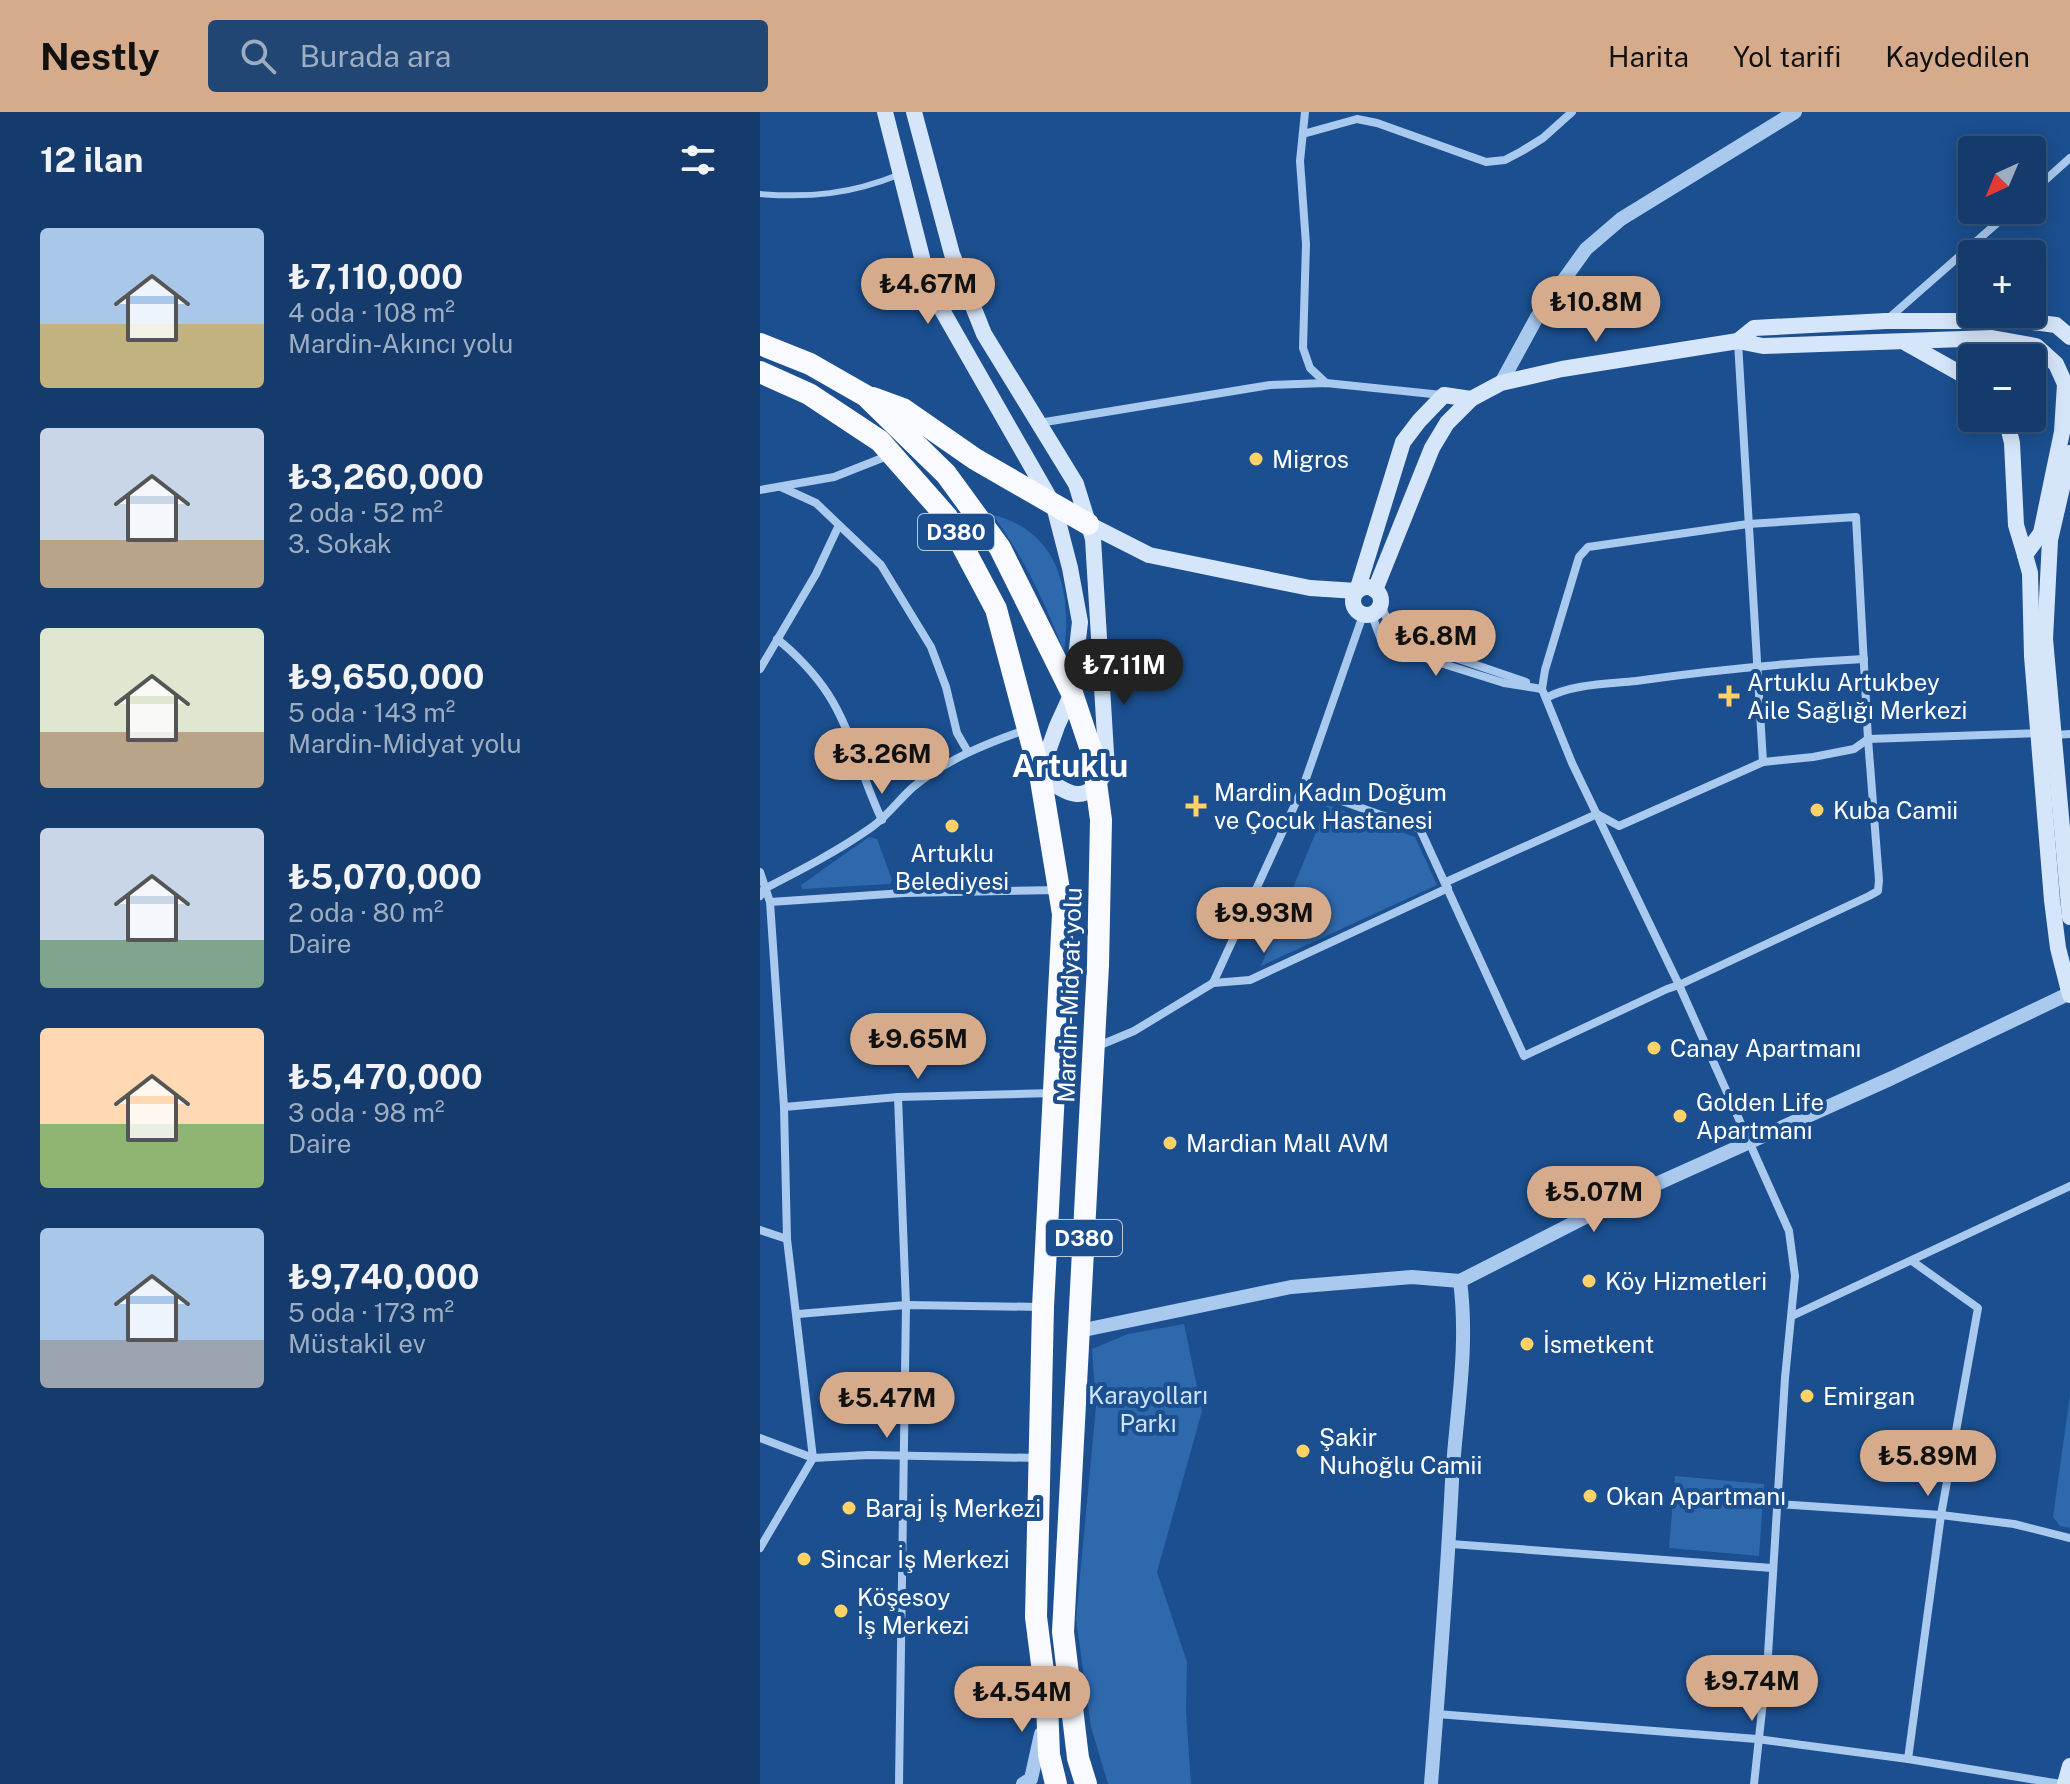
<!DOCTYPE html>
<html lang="tr">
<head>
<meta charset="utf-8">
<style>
	:root { --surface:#143b6b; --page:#214673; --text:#f1f3f6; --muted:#9dadc1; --line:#33557e; --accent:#d6ab8b }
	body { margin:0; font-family:"Public Sans",sans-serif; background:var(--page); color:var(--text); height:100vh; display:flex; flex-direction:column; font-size:30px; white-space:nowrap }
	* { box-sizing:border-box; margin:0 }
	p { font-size:26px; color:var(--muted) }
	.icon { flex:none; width:44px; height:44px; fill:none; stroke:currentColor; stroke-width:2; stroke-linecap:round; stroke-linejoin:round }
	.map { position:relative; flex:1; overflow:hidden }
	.details { display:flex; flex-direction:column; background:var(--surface); width:760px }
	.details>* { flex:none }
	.needle { width:52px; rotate:224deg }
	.tools { position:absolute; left:1198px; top:24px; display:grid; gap:16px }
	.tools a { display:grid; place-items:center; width:88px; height:88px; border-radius:8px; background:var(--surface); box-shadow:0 4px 20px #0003,0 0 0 2px var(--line); font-size:40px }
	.price { position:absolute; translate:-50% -68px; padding:0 18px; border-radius:28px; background:var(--accent); color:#111; font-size:26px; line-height:52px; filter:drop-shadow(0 2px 4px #0008) }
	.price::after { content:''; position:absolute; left:50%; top:48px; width:24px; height:18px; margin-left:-12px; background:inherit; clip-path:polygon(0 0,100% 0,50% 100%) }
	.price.on { background:#222; color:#fff }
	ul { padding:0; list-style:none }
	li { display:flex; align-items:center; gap:24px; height:200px; padding:0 40px }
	li span { display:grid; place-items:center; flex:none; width:224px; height:160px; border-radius:8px; color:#555 }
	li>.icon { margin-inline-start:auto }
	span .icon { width:96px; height:96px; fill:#fffc; stroke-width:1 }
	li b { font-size:34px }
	h2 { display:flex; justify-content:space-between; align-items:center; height:96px; padding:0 40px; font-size:34px }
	header { display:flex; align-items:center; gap:48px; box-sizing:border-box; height:112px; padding:0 40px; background:var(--accent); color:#111 }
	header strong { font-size:38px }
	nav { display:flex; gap:44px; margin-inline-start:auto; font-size:28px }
	.search { width:560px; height:72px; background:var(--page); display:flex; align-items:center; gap:20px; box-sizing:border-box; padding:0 28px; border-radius:8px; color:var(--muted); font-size:30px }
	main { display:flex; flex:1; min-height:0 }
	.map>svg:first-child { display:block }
</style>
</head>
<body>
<header>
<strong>Nestly</strong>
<div class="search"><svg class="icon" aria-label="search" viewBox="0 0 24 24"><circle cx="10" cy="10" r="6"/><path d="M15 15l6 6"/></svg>Burada ara</div>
<nav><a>Harita</a><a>Yol tarifi</a><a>Kaydedilen</a></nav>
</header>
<main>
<section class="details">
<h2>12 ilan<svg class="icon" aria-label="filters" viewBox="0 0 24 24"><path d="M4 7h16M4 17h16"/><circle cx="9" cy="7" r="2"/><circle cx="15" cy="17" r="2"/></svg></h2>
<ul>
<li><span style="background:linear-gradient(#a9c7e8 60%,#c2b280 0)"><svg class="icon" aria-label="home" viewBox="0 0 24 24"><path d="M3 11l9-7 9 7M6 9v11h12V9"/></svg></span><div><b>₺7,110,000</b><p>4 oda · 108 m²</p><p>Mardin-Akıncı yolu</p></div></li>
<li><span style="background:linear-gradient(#c9d6e8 70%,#b9a48a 0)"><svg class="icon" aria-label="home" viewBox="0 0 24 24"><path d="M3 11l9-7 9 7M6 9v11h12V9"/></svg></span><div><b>₺3,260,000</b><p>2 oda · 52 m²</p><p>3. Sokak</p></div></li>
<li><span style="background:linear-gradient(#dfe7d0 65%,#b9a48a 0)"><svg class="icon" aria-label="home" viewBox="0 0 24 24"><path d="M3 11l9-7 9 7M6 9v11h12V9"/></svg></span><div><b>₺9,650,000</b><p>5 oda · 143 m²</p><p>Mardin-Midyat yolu</p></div></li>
<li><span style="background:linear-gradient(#c9d6e8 70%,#7fa58c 0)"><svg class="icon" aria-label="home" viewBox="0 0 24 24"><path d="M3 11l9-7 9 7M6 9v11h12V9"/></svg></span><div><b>₺5,070,000</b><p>2 oda · 80 m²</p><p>Daire</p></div></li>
<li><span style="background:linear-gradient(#ffd9b3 60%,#8fb573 0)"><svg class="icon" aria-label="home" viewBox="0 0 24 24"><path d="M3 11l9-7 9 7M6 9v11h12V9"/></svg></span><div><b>₺5,470,000</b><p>3 oda · 98 m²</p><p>Daire</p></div></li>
<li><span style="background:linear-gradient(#a9c7e8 70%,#9aa5b1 0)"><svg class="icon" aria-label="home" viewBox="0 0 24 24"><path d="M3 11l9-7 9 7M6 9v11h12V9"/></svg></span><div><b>₺9,740,000</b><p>5 oda · 173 m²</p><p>Müstakil ev</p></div></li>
</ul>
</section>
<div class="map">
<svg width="1310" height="1672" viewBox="0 0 1310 1672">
	<rect width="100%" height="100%" fill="#1b4f8f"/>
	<!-- green -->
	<g fill="#2e69ad">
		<path d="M233 403C299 419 312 480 304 540 285 490 264 446 233 403Z"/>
		<path d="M567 693 655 725 677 773 501 854Z"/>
		<path d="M109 725 117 727 132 768 130 772 42 777 41 773Z"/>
		<path d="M424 1212 442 1299 397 1460 427 1550 426 1600 431 1672H348L331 1615 316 1507 336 1294 332 1237 368 1222Z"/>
		<path d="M1310 1283V1416L1300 1414 1293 1405Z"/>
		<path d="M915 1364 1004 1372 999 1444 909 1436Z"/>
	</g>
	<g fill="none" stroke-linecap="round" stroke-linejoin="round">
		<!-- service -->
		<path stroke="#a9c9ee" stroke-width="6" d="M0 82C50 86 91 82 138 63"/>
		<!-- minor -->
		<g stroke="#a9c9ee" stroke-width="8">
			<path d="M545 0 540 49 546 132 543 236 550 256 566 271"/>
			<path d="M543 22 597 7 617 11 726 50 745 48 762 39 783 26 812 0"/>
			<path d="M1272 80 1310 46"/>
			<path d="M1129 206 1252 98"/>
			<path d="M978 230 1003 650"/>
			<path d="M279 311 510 273 566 271 682 283"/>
			<path d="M21 375 56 391 121 453 171 535 186 575 197 621 208 640"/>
			<path d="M0 378 74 365 130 343"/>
			<path d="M620 490 634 525 766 570"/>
			<path d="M612 503 623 533 744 571 782 577"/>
			<path d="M17 527C35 541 55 562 68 582 92 619 102 667 122 708"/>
			<path d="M0 557 56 462 79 413"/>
			<path d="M786 586C812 572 847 572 876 569 952 558 1027 551 1104 547"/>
			<path d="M1294 623 1310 622"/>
			<path d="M543 675 660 717 764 944 907 877 919 873 1109 784 1118 779 1119 768 1108 627 1096 405 988 412 828 435 819 445 785 558 782 577 812 651 919 873 1029 1119 1035 1164 1025 1266 1008 1543 994 1672"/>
			<path d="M0 760 10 790 24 995 27 1127 53 1346 0 1326"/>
			<path d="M686 770 837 702 859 714 1003 650 1053 645 1094 637 1108 627 1280 621"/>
			<path d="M0 784 4 777C41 758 78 739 112 715 127 704 138 689 152 676 185 648 227 631 268 617"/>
			<path d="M10 790 144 781 299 778"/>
			<path d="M453 871 543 675 603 503"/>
			<path d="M338 934 374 919 453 871 490 868 688 776"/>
			<path d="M138 985 146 1193 139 1672"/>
			<path d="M24 995 138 985 293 981"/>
			<path d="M0 1118 27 1127"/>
			<path d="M38 1202 146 1193 282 1195"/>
			<path d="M1032 1204 1310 1074"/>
			<path d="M1018 1392 1181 1403 1254 1412 1310 1426"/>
			<path d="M691 1432 1012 1456"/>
			<path d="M0 1436 53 1346 108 1343 279 1346"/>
			<path d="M677 1602 997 1627 1148 1647 1301 1672"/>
			<path d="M1148 1647 1181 1403 1218 1196 1152 1149"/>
		</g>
		<!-- tertiary -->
		<g stroke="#a9c9ee" stroke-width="14">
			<path d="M741 271 777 205 826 137 861 107 1035 0"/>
			<path d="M319 1219 531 1175 652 1165 700 1169 843 1096 1132 966 1310 881"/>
			<path d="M263 1672 271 1667 281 1622"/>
			<path d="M671 1672C679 1571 687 1470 692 1369 696 1301 709 1237 700 1169"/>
		</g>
		<!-- secondary -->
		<g stroke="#d6e6fa" stroke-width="16">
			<path d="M125 0 170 177 294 394 310 456 320 510 312 581 297 614 280 662C309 684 327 695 347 657L333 427 316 372 224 222 192 142 154 0"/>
			<path d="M978 229 994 216 1126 209H1264L1296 213 1310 225"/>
			<path d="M1146 231 1212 268"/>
			<path d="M711 287 741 271 802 257 978 229 1003 234 1232 226 1276 234 1296 252 1305 272 1302 320 1281 421 1265 443 1270 461 1272 544 1292 788 1298 836 1310 883"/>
			<path d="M1246 306 1252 331 1256 413 1265 443"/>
			<path d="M1310 341 1290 428 1285 527 1310 805"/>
			<path d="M328 412 389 443 550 476 597 479 643 330 659 309 684 283 711 287 687 311 672 336 615 478"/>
			<circle cx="607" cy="489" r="14"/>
			<path d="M1305 1672 1310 1654"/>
		</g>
		<!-- trunk -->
		<g stroke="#f8faff" stroke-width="22">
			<path d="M0 232 50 252 106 284 186 362 240 436 312 581 332 641 341 708 338 853 303 1520 318 1646 326 1672"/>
			<path d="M0 260 49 282 120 329 187 405 236 497 280 662 303 802 283 1195 276 1505 287 1591 289 1643 296 1672"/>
			<path d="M113 286 143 297 215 347 328 412"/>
		</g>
	</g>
	<!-- markers -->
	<g fill="#ffd166" stroke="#1b4f8f" stroke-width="3">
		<circle cx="496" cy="347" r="8"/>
		<path d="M965 572h8v8h8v8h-8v8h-8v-8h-8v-8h8z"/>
		<path d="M432 682h8v8h8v8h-8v8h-8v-8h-8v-8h8z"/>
		<circle cx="1057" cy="698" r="8"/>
		<circle cx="192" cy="714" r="8"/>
		<circle cx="894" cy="936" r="8"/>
		<circle cx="920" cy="1004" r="8"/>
		<circle cx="410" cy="1031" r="8"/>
		<circle cx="829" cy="1169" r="8"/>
		<circle cx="767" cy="1232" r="8"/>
		<circle cx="1047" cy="1284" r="8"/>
		<circle cx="543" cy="1339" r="8"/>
		<circle cx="830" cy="1384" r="8"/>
		<circle cx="89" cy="1396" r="8"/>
		<circle cx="44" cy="1447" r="8"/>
		<circle cx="81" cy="1499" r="8"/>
	</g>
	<g text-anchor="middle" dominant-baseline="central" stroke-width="8" stroke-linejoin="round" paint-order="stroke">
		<!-- shield labels -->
		<g fill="#1b4f8f" stroke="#bbcadd" stroke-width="2">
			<rect x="158" y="402" width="76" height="36" rx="6"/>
			<rect x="286" y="1108" width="76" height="36" rx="6"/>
		</g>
		<g font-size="22" font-weight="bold" fill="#fff">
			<text x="196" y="420">D380</text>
			<text x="324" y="1126">D380</text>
		</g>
		<!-- poi labels -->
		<g font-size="24" fill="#fff" stroke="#1b4f8f" text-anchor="start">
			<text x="512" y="347">Migros</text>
			<text x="987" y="570">Artuklu Artukbey<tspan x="987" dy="28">Aile Sağlığı Merkezi</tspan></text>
			<text x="454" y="680">Mardin Kadın Doğum<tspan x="454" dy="28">ve Çocuk Hastanesi</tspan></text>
			<text x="1073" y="698">Kuba Camii</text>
			<text x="192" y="741" text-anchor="middle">Artuklu<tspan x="192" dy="28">Belediyesi</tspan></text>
			<text x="910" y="936">Canay Apartmanı</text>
			<text x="936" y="990">Golden Life<tspan x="936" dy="28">Apartmanı</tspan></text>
			<text x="426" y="1031">Mardian Mall AVM</text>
			<text x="845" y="1169">Köy Hizmetleri</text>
			<text x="783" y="1232">İsmetkent</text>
			<text x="1063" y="1284">Emirgan</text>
			<text x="559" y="1325">Şakir<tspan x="559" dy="28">Nuhoğlu Camii</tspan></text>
			<text x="846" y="1384">Okan Apartmanı</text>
			<text x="105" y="1396">Baraj İş Merkezi</text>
			<text x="60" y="1447">Sincar İş Merkezi</text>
			<text x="97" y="1485">Köşesoy<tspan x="97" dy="28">İş Merkezi</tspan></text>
		</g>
		<!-- street labels -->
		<g font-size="24" fill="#fff" stroke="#1b4f8f">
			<text transform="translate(309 883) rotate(-88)">Mardin-Midyat yolu</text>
		</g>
		<!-- park labels -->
		<g font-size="24" fill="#cfe3fa" stroke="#1b4f8f">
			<text x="388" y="1283">Karayolları<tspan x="388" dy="28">Parkı</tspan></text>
		</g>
		<!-- district labels -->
		<g font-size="32" font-weight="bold" fill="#fff" stroke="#1b4f8f">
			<text x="310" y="653">Artuklu</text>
		</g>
	</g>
</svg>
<div class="tools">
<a><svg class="needle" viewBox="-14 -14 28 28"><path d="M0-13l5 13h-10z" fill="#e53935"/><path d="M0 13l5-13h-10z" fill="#9dadc1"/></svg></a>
<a>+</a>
<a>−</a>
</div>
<b class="price" style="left:168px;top:214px">₺4.67M</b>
<b class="price" style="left:836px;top:232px">₺10.8M</b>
<b class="price" style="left:676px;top:566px">₺6.8M</b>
<b class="price on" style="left:364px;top:595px">₺7.11M</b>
<b class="price" style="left:122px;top:684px">₺3.26M</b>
<b class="price" style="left:504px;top:843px">₺9.93M</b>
<b class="price" style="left:158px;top:969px">₺9.65M</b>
<b class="price" style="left:834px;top:1122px">₺5.07M</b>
<b class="price" style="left:127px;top:1328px">₺5.47M</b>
<b class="price" style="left:1168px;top:1386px">₺5.89M</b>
<b class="price" style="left:992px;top:1611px">₺9.74M</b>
<b class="price" style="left:262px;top:1622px">₺4.54M</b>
</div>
</main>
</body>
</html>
